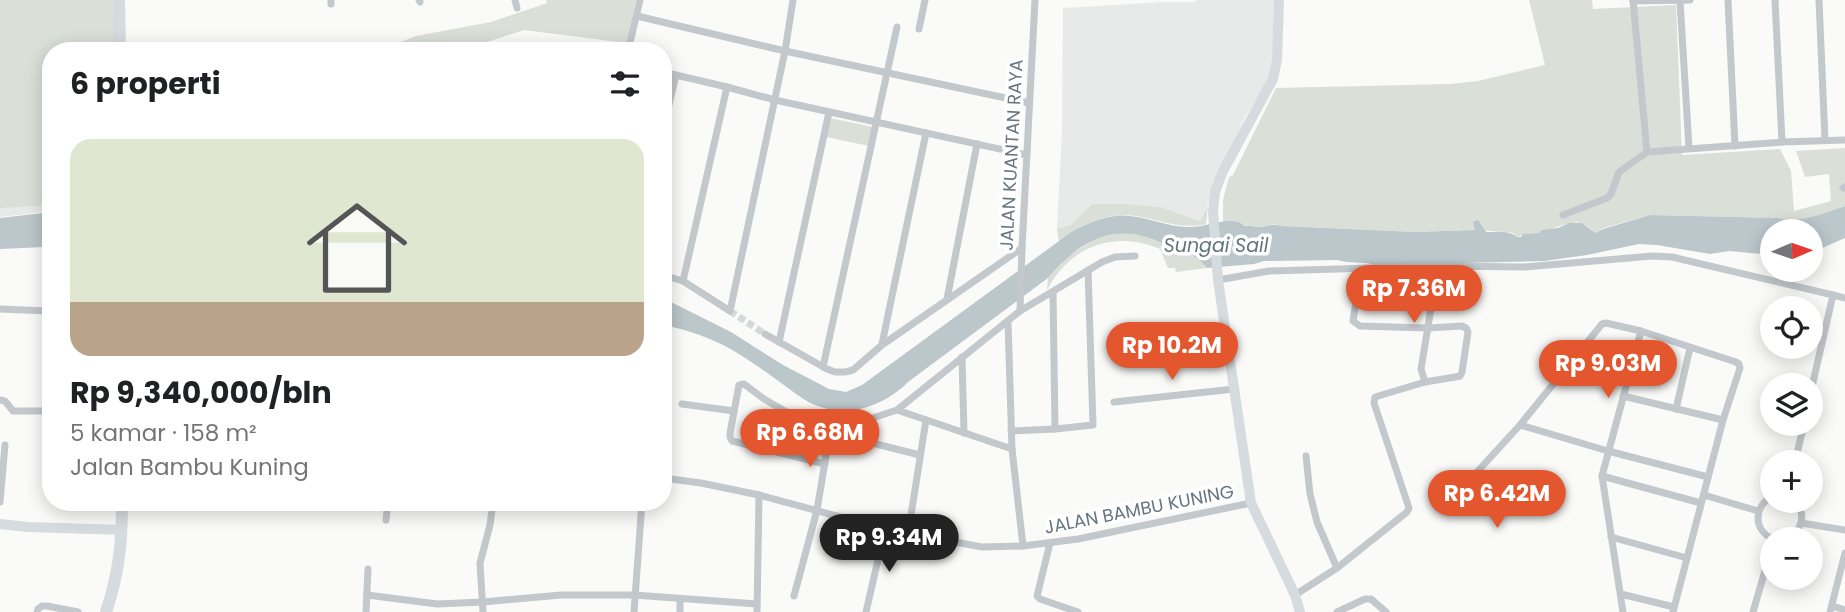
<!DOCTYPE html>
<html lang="id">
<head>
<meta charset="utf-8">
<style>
	:root { --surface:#fff; --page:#f6f6f6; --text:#202124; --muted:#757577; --accent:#e4572e }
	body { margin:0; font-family:Poppins,sans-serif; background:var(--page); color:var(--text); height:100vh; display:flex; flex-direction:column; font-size:26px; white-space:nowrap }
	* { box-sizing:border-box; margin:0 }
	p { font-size:23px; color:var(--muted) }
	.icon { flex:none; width:38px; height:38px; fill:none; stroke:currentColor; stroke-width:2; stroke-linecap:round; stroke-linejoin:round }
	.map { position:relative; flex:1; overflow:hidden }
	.sheet { position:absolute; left:42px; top:42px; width:630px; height:469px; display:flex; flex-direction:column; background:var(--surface); border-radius:28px; box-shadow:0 4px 18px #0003 }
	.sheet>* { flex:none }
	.needle { width:46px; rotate:88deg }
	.tools { position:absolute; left:1760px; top:219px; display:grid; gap:14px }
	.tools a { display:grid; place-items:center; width:63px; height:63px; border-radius:50%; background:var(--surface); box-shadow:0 4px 18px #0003; font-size:35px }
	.price { position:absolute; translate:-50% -60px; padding:0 16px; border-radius:24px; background:var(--accent); color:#fff; font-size:23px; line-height:46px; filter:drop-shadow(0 2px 4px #0008) }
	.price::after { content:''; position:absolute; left:50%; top:42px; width:21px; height:16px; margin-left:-10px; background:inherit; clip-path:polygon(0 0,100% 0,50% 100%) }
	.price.active { background:#222; color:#fff }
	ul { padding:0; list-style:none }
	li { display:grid; align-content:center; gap:14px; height:371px; padding:0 28px }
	li span { display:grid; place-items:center; height:217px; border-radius:21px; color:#555 }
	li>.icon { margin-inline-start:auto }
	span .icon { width:126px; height:126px; fill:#fffc; stroke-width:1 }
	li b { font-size:30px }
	h2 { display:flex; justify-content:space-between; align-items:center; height:84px; padding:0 28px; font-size:30px }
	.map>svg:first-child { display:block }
</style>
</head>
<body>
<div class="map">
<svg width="1845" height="612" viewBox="0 0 1845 612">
	<rect width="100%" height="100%" fill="#fafaf8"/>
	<!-- built -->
	<g fill="#e8e9e9">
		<path d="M1196 0H1276L1272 77 1245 117 1200 221 1161 207 1127 204H1092L1071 225 1057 229 1062 131 1063 8 1163 2H1195Z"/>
		<path d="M51 163V211L0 217V173Z"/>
	</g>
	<!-- green -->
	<g fill="#dadfd7">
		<path d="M0 0H118V51H51V205L0 208Z"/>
		<path d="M546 0H636L627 43 524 30 459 51H378L416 36 491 22 547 3Z"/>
		<path d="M1529 0H1592L1593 9 1676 5 1682 155 1780 149 1791 171 1794 211 1831 201 1829 174 1805 177 1796 151 1845 148V206C1821 214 1803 223 1778 218L1650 215 1603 228 1595 233C1591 230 1587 225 1581 223 1567 220 1552 231 1538 233 1530 234 1524 234 1517 237L1513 233 1507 232 1475 230 1415 232 1281 226 1275 224 1259 227 1223 222V200L1229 177 1233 175 1276 88 1450 84 1478 81 1545 65Z"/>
		<path d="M830 118 873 127 869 146 826 137Z"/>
		<path d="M1092 204H1127L1161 207 1200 221 1208 205 1206 224C1182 230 1160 220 1136 216 1107 211 1081 225 1059 242L1057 229 1071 225Z"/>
		<path d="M1120 233C1141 233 1160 239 1175 253 1192 253 1196 256 1207 268L1176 272 1175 268H1168L1160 249C1114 230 1070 246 1047 290L1048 278 1070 255 1098 237Z"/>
	</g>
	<!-- water -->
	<g fill="#bbc7cb">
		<path d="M1845 206V238L1811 253V231H1773V255L1729 251 1710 254 1657 245 1639 244 1587 255 1544 261 1375 265C1362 261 1350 264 1338 260L1264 261 1254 264 1207 268C1196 256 1192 253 1175 253 1165 244 1156 239 1142 236 1102 226 1073 249 1048 278L908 382C884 406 848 419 815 405 807 402 799 396 792 391 773 377 754 363 734 351 712 338 688 330 663 325V298L731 332 783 365 829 389 846 392 862 385 1070 233C1084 225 1098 218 1115 216 1141 213 1165 228 1191 227 1207 227 1231 214 1245 226 1251 225 1254 227 1260 227 1269 226 1273 223 1281 226L1415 232 1475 230 1473 222 1478 220 1486 232C1497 232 1509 230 1517 237H1521L1523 234 1539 233 1542 230 1558 228 1569 223H1582L1595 233 1603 229 1650 215 1778 218C1803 223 1821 214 1845 206Z"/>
		<path d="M51 212V242L44 247 0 249V218Z"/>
	</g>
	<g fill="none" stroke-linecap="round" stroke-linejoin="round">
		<!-- street-tunnel -->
		<path stroke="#d5d9db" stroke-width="7" stroke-dasharray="7 3.5" stroke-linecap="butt" d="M730 311 765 334"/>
		<!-- street -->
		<g stroke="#c3c8cc" stroke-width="7">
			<path d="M331 0V4"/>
			<path d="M419 0 420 2"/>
			<path d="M515 0 517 8"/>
			<path d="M1633 0 1647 152 1782 142 1845 140"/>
			<path d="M1728 0 1735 146"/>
			<path d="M1775 0 1782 142"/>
			<path d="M1819 0 1825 140"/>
			<path d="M1633 1 1690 0"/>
			<path d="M1680 1 1689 148"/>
			<path d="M637 16 785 51 1029 103"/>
			<path d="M919 29 925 0"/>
			<path d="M628 51 640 0"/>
			<path d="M663 72 727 87 775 100 1027 155"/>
			<path d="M663 130 676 75"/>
			<path d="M1843 188 1845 187"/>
			<path d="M1563 215 1607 198 1611 194 1619 172 1647 152"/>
			<path d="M663 275 683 281 730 311 785 51 793 0"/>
			<path d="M1218 280 1269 271 1438 266 1525 267 1652 256 1672 257 1833 295 1811 391"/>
			<path d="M683 281 727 87"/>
			<path d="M1053 292 1055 429"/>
			<path d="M1833 295 1845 298"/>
			<path d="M947 299 977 144"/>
			<path d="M0 309 47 311 51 314"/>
			<path d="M1020 311 1022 248 1035 0"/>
			<path d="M1008 322 1012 449 1023 546"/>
			<path d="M765 334 827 369 835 372H845L853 370 882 345 1022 248"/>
			<path d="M779 342 829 112"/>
			<path d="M882 344 926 133"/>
			<path d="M962 357 964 433"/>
			<path d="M823 367 897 27"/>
			<path d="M1425 382 1421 369 1438 266"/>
			<path d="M1623 396 1723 420"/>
			<path d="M0 400 5 401 13 411H51"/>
			<path d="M1114 402 1234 389"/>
			<path d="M682 404 734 411"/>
			<path d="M1676 409 1690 348"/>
			<path d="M897 410 1012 449"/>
			<path d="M1520 425 1608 451 1708 477"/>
			<path d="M1011 431 1055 429 1093 425 1088 270"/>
			<path d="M830 432 897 410 1020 311 1102 262 1115 257 1135 256"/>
			<path d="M1306 456 1310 494 1317 522 1337 568"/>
			<path d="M1795 462 1804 424"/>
			<path d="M825 464 732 441 730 437V433L739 385 744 384 764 399 816 429 920 455"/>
			<path d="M1602 476 1701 503"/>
			<path d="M663 478 701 483 759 495 885 529 982 547 1023 546 1078 539 1251 503"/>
			<path d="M1467 482 1498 516 1535 487"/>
			<path d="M1456 495 1520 425 1602 324 1606 323 1641 331 1736 362 1739 364 1740 368 1723 420 1673 612"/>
			<path d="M1704 495 1758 511"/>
			<path d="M1773 496C1753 506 1753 530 1773 539"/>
			<path d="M0 502 5 445"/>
			<path d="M386 520 388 502"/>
			<path d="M1801 523 1845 530"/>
			<path d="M908 534 926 420"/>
			<path d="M1611 537 1687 558"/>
			<path d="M1786 539C1803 531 1807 514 1794 500"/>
			<path d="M1050 543 1037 596 1040 599 1078 612"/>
			<path d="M1621 594 1674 607"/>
			<path d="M367 595 437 604 483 602 561 595H634L757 604"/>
			<path d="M1295 595 1337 568 1407 512 1409 508 1374 403 1375 397 1425 382 1455 377 1460 376 1462 372 1468 332 1466 328 1462 326 1427 328 1360 326 1353 321 1361 269"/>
			<path d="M794 596 817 510 830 432"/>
			<path d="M1832 606 1845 610"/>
			<path d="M37 612 38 609 42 606H47L78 612"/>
			<path d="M366 612 368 569"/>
			<path d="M483 612 480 563 490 525 493 502"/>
			<path d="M634 612 642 502"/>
			<path d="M680 612V599"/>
			<path d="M757 612 759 495"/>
			<path d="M866 612 885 529"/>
			<path d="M1337 612 1365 599H1371L1386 612"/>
			<path d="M1623 612 1602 476 1641 331"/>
			<path d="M1753 612 1773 543"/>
			<path d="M1830 612 1845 553"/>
		</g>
		<!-- secondary -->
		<g stroke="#d6dbdf" stroke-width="10">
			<path d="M1279 0 1277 60 1273 79 1223 171 1215 192 1213 211 1218 280 1251 503 1295 595 1300 612"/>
			<path d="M0 524 28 527 122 530"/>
		</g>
		<!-- primary -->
		<g stroke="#d6dbdf" stroke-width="12">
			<path d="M119 0 120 51"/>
			<path d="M106 612C119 573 122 543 122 502"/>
		</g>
	</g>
	<g text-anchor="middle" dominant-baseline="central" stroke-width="7" stroke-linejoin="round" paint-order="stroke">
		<!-- street labels -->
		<g font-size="18" fill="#657683" stroke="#fff">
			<text transform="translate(1011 155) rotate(-87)">JALAN KUANTAN RAYA</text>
			<text transform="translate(1139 509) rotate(-11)">JALAN BAMBU KUNING</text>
		</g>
		<!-- water labels -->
		<g font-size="19" font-style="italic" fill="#60757c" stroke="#fff">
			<text x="1216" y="245">Sungai Sail</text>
		</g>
	</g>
</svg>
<div class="tools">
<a><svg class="needle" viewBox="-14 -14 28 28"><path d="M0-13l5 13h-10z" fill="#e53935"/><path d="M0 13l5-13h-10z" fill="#757577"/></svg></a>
<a><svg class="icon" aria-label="locate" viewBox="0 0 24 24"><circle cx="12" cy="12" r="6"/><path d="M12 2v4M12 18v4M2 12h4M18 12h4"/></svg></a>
<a><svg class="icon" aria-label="layers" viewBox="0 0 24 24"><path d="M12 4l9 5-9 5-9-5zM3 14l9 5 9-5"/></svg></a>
<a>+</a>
<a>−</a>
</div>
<b class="price" style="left:1414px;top:325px">Rp 7.36M</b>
<b class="price" style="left:1172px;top:382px">Rp 10.2M</b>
<b class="price" style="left:1608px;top:400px">Rp 9.03M</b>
<b class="price" style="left:810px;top:469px">Rp 6.68M</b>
<b class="price" style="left:1497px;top:530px">Rp 6.42M</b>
<b class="price active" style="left:889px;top:574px">Rp 9.34M</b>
<section class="sheet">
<h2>6 properti<svg class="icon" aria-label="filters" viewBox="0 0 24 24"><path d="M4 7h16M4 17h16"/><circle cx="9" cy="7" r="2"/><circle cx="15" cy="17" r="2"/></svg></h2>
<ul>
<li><span style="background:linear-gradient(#dfe7d0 75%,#b9a48a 0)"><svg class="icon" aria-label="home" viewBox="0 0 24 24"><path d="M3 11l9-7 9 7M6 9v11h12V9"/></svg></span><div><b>Rp 9,340,000/bln</b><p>5 kamar · 158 m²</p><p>Jalan Bambu Kuning</p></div></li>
</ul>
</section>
</div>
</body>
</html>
